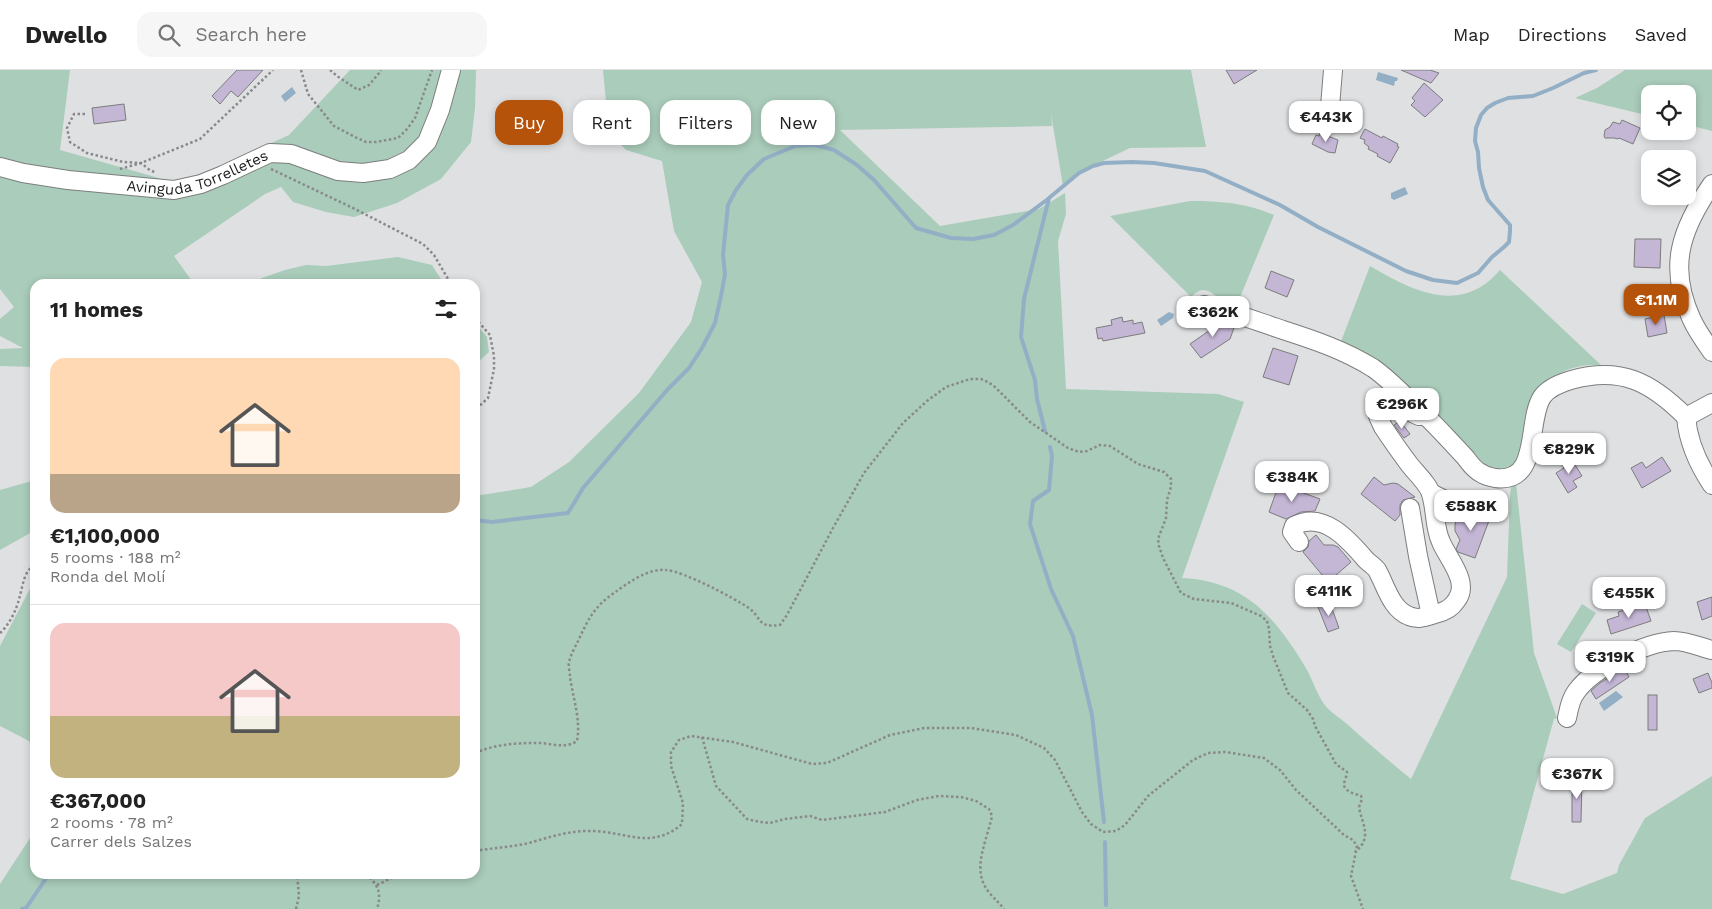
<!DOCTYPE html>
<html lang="en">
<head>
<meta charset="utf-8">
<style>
	:root { --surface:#fff; --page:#f6f6f6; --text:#222; --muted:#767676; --line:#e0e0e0; --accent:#b45309 }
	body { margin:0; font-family:"Work Sans",sans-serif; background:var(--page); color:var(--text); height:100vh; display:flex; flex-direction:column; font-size:19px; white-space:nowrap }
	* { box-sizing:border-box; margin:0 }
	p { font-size:16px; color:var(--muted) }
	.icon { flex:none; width:28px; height:28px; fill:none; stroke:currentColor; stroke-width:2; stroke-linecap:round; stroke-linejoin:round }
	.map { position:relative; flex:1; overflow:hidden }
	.sheet { position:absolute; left:30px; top:209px; width:450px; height:600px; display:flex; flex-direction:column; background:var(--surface); border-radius:15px; box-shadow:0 2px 8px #0003 }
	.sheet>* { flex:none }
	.banner { position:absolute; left:495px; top:30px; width:475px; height:45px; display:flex; gap:10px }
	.controls { position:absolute; left:1641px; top:15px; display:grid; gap:10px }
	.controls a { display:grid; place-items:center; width:55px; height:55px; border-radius:10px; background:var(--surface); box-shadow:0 2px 8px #0003; font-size:25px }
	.price { position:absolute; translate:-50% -42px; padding:0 11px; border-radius:10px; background:#fff; color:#222; font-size:16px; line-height:32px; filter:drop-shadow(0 1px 2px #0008) }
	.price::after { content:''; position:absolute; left:50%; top:30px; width:15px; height:11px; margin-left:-8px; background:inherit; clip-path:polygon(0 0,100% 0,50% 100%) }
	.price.on { background:var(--accent); color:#fff }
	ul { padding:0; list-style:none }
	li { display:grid; align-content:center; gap:10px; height:265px; padding:0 20px }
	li+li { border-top:1px solid var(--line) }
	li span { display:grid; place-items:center; height:155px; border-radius:15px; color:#555 }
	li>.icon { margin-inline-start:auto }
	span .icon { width:90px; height:90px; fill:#fffc; stroke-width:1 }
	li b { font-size:21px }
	h2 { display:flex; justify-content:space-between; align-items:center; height:60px; padding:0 20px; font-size:21px }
	.tag { padding:0 18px; border-radius:15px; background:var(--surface); box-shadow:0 2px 8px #0003; font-size:18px; line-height:45px }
	.tag.on { background:var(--accent); color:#fff }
	header { display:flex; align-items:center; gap:30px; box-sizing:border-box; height:70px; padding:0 25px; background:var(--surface); border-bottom:1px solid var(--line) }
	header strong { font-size:24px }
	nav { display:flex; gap:28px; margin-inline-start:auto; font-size:18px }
	.search { width:350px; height:45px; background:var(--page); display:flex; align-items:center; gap:12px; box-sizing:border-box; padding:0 18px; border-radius:15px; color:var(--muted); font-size:19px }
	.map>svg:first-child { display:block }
</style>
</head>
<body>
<header>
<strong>Dwello</strong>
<div class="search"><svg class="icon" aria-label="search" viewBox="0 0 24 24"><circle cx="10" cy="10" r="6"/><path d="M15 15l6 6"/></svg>Search here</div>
<nav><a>Map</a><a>Directions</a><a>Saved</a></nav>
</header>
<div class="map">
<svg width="1712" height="839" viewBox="0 0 1712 839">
	<rect width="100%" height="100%" fill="#dfe0e2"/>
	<!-- green -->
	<g fill="#aaccba">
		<path d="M0 0H70L60 80 180 114 289 65 350 0H476L475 38 471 72 441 109 397 133 354 147 326 142 293 132 281 117 265 124 174 186 194 214H35V297L0 296V279L23 278 0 266V249L14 237 0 219Z"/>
		<path d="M603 0H1191L1206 77 1130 78 1080 102 1063 116 1051 44 1052 56 840 60 940 156 1039 139 1065 123 1066 144 1058 171 1066 319 1218 324 1244 332 1182 508C1246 511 1276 548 1307 600 1313 611 1317 624 1324 634 1330 642 1340 648 1347 654 1368 673 1389 691 1411 709L1507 507 1510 426 1511 416 1516 413 1534 583 1557 648 1554 649 1550 663 1510 809 1563 824 1617 803 1619 795 1645 748 1712 706V839H0V814L32 765 35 752V804H475V426L531 417 569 392 639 323 691 252 702 212 674 161 662 91 626 80 609 63Z"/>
		<path d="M1625 0H1712V61L1688 55V24H1650V46L1575 28 1597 18Z"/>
		<path d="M1190 131C1220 131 1246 133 1274 145L1236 237C1232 235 1228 234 1224 232 1212 224 1205 213 1191 227L1110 146Z"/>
		<path d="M398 187 432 195 444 214H253L262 208 285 200 306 195 326 196Z"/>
		<path d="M1370 196C1413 221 1461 246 1500 200L1601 295C1574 294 1555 301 1539 324 1535 330 1530 335 1528 341 1523 356 1522 374 1520 390L1505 402 1489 400 1340 274Z"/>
		<path d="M475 253 487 267 489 282 476 294Z"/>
		<path d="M35 410V463L32 462 0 480V420Z"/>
		<path d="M34 511 35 512V687L29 671 0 656V576Z"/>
		<path d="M1582 534 1596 543 1571 582 1557 574Z"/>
	</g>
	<!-- water -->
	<g fill="#93afc6">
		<path d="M1378 2 1398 8 1397 11H1395L1394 16 1376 10Z"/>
		<path d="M292 17 296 23 285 32 281 26Z"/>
		<path d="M1405 117 1408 124 1394 130 1391 128V123Z"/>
		<path d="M1169 242 1174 244 1173 248 1161 256 1157 250Z"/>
		<path d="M1633 515 1635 523 1621 527 1619 520Z"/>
		<path d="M1616 621 1623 627 1604 641 1599 633Z"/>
	</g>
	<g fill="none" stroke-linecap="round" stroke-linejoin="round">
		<!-- stream -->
		<g stroke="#93afc6" stroke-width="4">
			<path d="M1045 361 1037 329 1035 310 1021 267 1024 229 1049 128 1079 103 1093 96 1104 93 1132 92 1154 93 1205 101 1280 135 1318 157 1406 201 1433 210 1457 213 1478 203 1492 187 1504 177 1509 172 1510 161V155L1488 130 1483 117 1479 98 1478 82 1475 71 1476 58 1481 45 1487 38 1495 33 1508 28 1533 26 1553 18 1584 3 1596 0"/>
			<path d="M1050 377 1052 386 1049 420 1033 431 1030 454 1051 519 1073 566 1092 645 1104 752"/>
			<path d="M475 450 492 452 568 443 583 418 668 319 689 298 702 278 715 253 721 226 725 204 723 185 728 135 736 120 747 105 764 89 795 76 815 75 834 80 857 95 874 110 916 158 951 168 973 169 994 165 1013 155 1048 129"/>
			<path d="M1105 772 1106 835"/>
			<path d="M22 839 26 838 49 804"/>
		</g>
	</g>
	<!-- building -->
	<g fill="#c4b6d5" stroke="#7c7c7d">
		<path d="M237 0H263L238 27 231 21 220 34 212 26Z"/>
		<path d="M1226 0H1257L1234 14Z"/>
		<path d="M1401 0H1430L1439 3 1431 13Z"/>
		<path d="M1424 13 1443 30 1425 47 1411 35 1415 31 1412 28Z"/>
		<path d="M124 34 126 50 94 54 92 38Z"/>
		<path d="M1622 50 1640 58 1633 74 1619 68 1618 69 1614 68H1605L1604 66 1605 60 1610 57 1613 52 1620 54Z"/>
		<path d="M1365 59 1382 68 1383 66 1398 74 1397 76 1399 77 1390 93 1377 86 1378 84 1368 79 1369 77 1364 73 1365 70 1360 68Z"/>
		<path d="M1320 63 1338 70 1335 83 1328 82 1312 74 1316 65 1319 66Z"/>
		<path d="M1635 169H1661L1660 198 1634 197Z"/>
		<path d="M1271 201 1294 210 1287 227 1265 218Z"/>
		<path d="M1664 245 1667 263 1648 267 1645 249Z"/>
		<path d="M1122 247 1123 252 1133 250V254L1142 252 1145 263 1103 271 1102 268 1098 269 1096 258 1112 255 1111 250Z"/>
		<path d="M1216 249 1235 255 1230 269 1201 288 1190 274 1213 258Z"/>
		<path d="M1273 278 1298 286 1289 315 1263 307Z"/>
		<path d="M1400 351 1410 364 1404 368 1394 355Z"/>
		<path d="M1570 387 1582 406 1573 411 1577 417 1568 423 1556 403 1564 398 1561 392Z"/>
		<path d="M1662 387 1671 401 1642 418 1631 398 1642 392 1646 398Z"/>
		<path d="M1374 407 1384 415 1393 413 1398 414 1415 427 1403 430 1400 435V445L1395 451 1361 424Z"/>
		<path d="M1279 414 1320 429 1315 441 1301 442 1286 449 1269 442Z"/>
		<path d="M1466 438 1490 448 1475 488 1458 482 1456 479 1460 470 1455 461V455L1456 450 1464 446Z"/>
		<path d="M1316 465 1324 475H1333L1338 477 1351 492 1328 512 1303 482 1308 477 1309 471Z"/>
		<path d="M1712 527V546L1702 550 1697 532Z"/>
		<path d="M1330 533 1339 558 1328 562 1318 537Z"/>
		<path d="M1645 534 1651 551 1611 564 1607 550 1619 546 1618 542Z"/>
		<path d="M1624 598 1629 607 1596 629 1591 621 1600 613Z"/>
		<path d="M1708 603 1712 613V618L1699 623 1693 609Z"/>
		<rect x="1648" y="625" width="9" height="35"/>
		<path d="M1572 709H1582L1581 752H1572Z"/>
	</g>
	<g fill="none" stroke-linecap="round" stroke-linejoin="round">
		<defs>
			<g id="minor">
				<path d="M1330 37 1333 0"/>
				<path id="s1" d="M0 97 23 103 68 110 174 120 201 114 223 105 270 83 291 84 338 101 363 103 390 99 409 90 427 72 440 40 451 0"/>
				<path d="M1712 114C1681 159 1667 197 1692 250 1697 261 1705 272 1712 282"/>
				<path d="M1204 235C1230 241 1256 251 1283 260 1314 270 1344 280 1373 298 1393 312 1410 332 1429 349 1441 361 1453 374 1465 387 1469 392 1474 400 1481 403 1485 406 1490 407 1495 408 1541 414 1526 352 1542 327 1548 318 1561 313 1571 310 1621 296 1651 312 1686 347"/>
				<path d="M1686 347C1688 371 1698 394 1712 415"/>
				<path d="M1686 347 1712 333"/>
				<path d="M1431 423 1443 429 1456 440"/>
				<path d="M1410 438 1418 486 1431 545"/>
				<path d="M1299 472 1292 462 1294 456C1323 440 1349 470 1366 490 1369 493 1374 496 1377 500 1386 516 1391 539 1409 546 1418 550 1425 547 1435 544 1444 542 1451 539 1456 531 1471 513 1448 489 1441 472 1434 457 1436 440 1431 424 1429 415 1415 402 1409 394 1400 382 1391 369 1383 357L1378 346 1380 340C1395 333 1406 340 1419 346"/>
				<path d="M1567 648C1569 639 1570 630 1576 622 1592 599 1645 572 1674 571 1687 571 1700 577 1712 580"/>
			</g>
		</defs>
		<!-- minor casing -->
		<use href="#minor" stroke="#7c7d7e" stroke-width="20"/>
		<!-- path -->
		<g stroke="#89898b" stroke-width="2.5" stroke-dasharray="2.5 2.5" stroke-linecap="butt">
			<path d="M301 0 308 24 334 56 357 68 366 72H376L398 68 407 59 415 48 432 0"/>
			<path d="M330 0 337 6 358 20 369 15 380 2 381 0"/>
			<path d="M85 44H74L67 58 70 72 87 83 123 92 141 93 151 101 156 102"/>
			<path d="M120 99 141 93 200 69 273 0"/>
			<path d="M271 99 353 138 423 174 434 185 451 214"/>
			<path d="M475 248 490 265 494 286V299L488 328 475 340"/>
			<path d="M0 563C9 555 16 541 19 529 23 517 23 501 35 495"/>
			<path d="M702 667 716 716 747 749 760 752 770 753 785 749 810 746 822 750 885 742 917 730 939 726 961 727 976 731 989 739 992 746C987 771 971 799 988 821 993 828 999 832 1004 839"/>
			<path d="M475 683C493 675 514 673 534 673 549 672 564 680 577 671 581 650 573 628 570 607 570 602 568 596 569 592 571 584 575 577 578 571 589 548 593 538 614 523 628 513 648 498 666 500 683 501 734 528 749 538 762 548 757 558 780 555L787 545 833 458 864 403 903 353 927 331 946 317 970 309H981L988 312 995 317 1030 352 1068 378 1079 382 1087 381 1100 375 1110 376 1138 394 1164 402 1171 409V417L1167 430 1166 448 1158 469 1159 476 1163 488 1181 523 1194 529 1231 533 1261 546 1267 551 1269 559 1270 576 1273 586 1288 623 1307 640 1313 649 1315 656 1336 694 1347 702C1347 706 1344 711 1344 715 1345 722 1356 724 1361 726L1362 729 1359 737C1362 755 1373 767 1355 782"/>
			<path d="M475 781C493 778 511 777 529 773 550 767 571 760 593 761 627 762 652 780 682 754L683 733 671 696V682L679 670 691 666 733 672 812 694 827 693 890 665 924 658H971L1016 665 1044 678 1055 690 1082 742 1091 754 1103 762 1116 761 1125 755 1148 726 1193 690 1208 683 1225 682 1264 688 1280 700 1296 720 1344 765 1353 770 1357 776 1351 806 1363 839"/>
			<path d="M366 804C378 815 382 822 377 839"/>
			<path d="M377 815 400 804"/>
			<path d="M296 839 299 826 297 804"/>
		</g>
		<!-- minor -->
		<use href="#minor" stroke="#fff" stroke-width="18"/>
	</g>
	<g text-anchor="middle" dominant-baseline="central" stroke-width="4" stroke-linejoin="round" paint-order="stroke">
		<!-- street labels -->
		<g font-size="15" fill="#1b1b1c" stroke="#fff">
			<text stroke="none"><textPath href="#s1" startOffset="202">Avinguda Torrelletes</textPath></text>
		</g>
	</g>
</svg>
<div class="controls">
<a><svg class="icon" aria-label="locate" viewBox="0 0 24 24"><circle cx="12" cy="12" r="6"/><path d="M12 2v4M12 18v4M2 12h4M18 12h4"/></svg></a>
<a><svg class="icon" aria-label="layers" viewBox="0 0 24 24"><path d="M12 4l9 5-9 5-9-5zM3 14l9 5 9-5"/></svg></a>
</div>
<b class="price" style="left:1326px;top:73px">€443K</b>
<b class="price on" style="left:1656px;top:256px">€1.1M</b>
<b class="price" style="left:1213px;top:268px">€362K</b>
<b class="price" style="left:1402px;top:360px">€296K</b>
<b class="price" style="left:1569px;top:405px">€829K</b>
<b class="price" style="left:1292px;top:433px">€384K</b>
<b class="price" style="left:1471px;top:462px">€588K</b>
<b class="price" style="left:1329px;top:547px">€411K</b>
<b class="price" style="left:1629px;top:549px">€455K</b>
<b class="price" style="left:1610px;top:613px">€319K</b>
<b class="price" style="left:1577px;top:730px">€367K</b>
<div class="banner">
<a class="tag on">Buy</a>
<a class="tag">Rent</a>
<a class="tag">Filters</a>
<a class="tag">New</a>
</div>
<section class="sheet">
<h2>11 homes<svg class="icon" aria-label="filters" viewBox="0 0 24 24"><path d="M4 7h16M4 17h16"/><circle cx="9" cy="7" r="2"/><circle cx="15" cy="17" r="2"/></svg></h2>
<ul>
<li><span style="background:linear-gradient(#ffd9b3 75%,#b9a48a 0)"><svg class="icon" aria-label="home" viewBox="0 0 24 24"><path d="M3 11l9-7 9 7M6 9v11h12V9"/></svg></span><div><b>€1,100,000</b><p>5 rooms · 188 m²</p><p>Ronda del Molí</p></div></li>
<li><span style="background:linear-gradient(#f6c9c9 60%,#c2b280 0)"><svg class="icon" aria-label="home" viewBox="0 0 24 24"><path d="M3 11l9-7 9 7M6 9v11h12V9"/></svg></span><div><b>€367,000</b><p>2 rooms · 78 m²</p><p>Carrer dels Salzes</p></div></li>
</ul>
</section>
</div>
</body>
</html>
